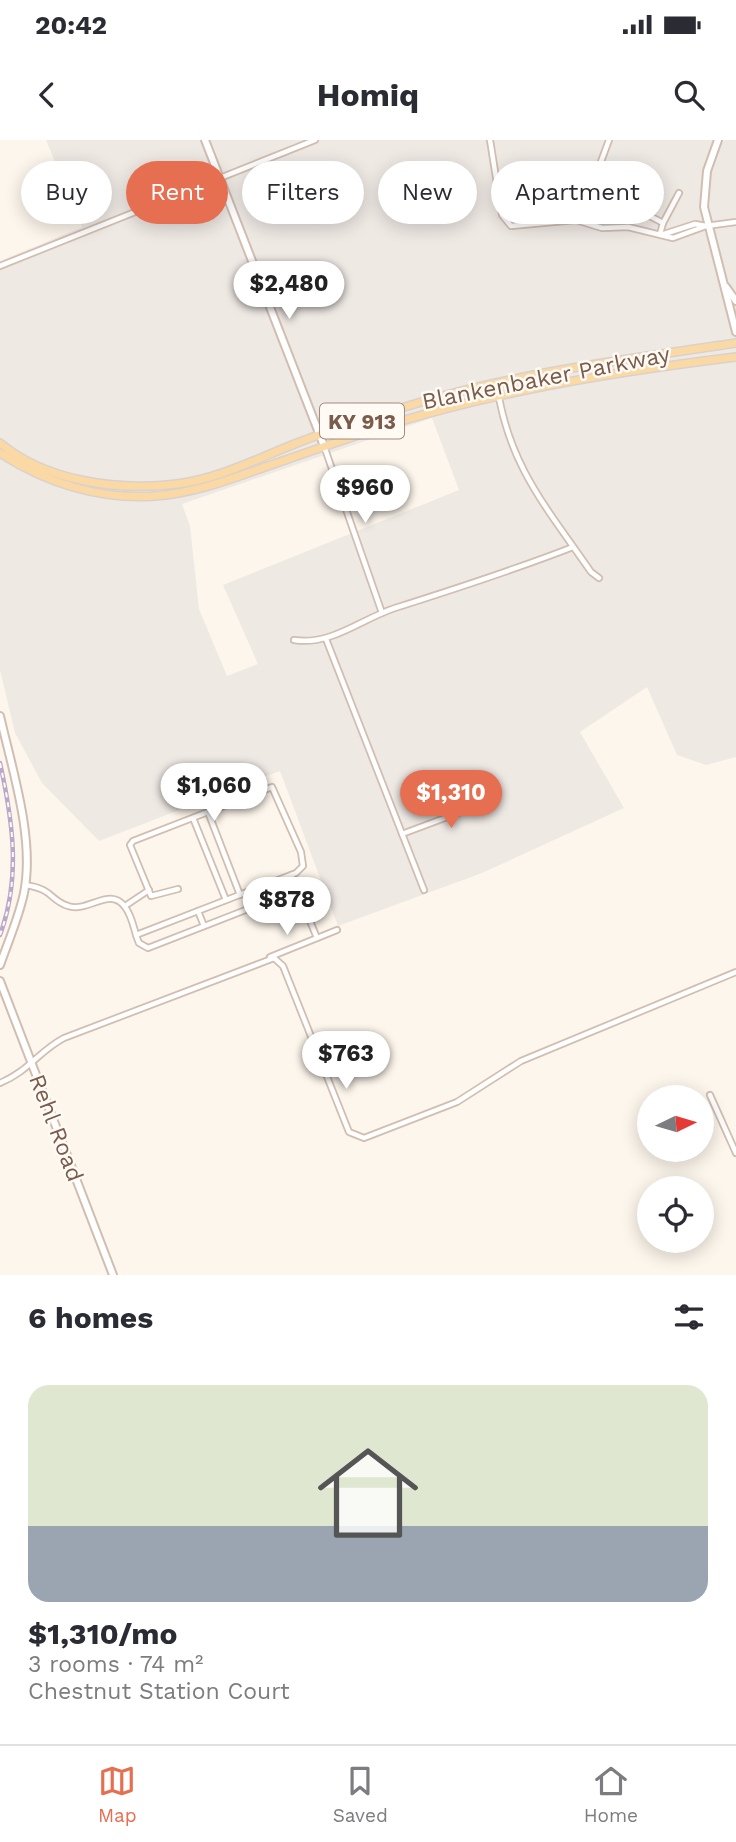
<!DOCTYPE html>
<html lang="en">
<head>
<meta charset="utf-8">
<style>
	:root { --surface:#fff; --page:#f7f7f7; --text:#2b2b33; --muted:#7c7c81; --line:#e1e1e2; --accent:#e76f51 }
	body { margin:0; font-family:"Work Sans",sans-serif; background:var(--page); color:var(--text); height:100vh; display:flex; flex-direction:column; font-size:26px; white-space:nowrap }
	* { box-sizing:border-box; margin:0 }
	p { font-size:23px; color:var(--muted) }
	.icon { flex:none; width:38px; height:38px; fill:none; stroke:currentColor; stroke-width:2; stroke-linecap:round; stroke-linejoin:round }
	.map { position:relative; height:1135px; overflow:hidden }
	.side { display:flex; flex-direction:column; background:var(--surface); flex:1 }
	.side>* { flex:none }
	.banner { position:absolute; left:21px; top:21px; width:695px; height:63px; display:flex; gap:14px }
	.needle { width:46px; rotate:85deg }
	.buttons { position:absolute; left:637px; top:945px; display:grid; gap:14px }
	.buttons a { display:grid; place-items:center; width:77px; height:77px; border-radius:50%; background:var(--surface); box-shadow:0 4px 18px #0003; font-size:35px }
	.price { position:absolute; translate:-50% -60px; padding:0 16px; border-radius:24px; background:#fff; color:#222; font-size:23px; line-height:46px; filter:drop-shadow(0 2px 4px #0008) }
	.price::after { content:''; position:absolute; left:50%; top:42px; width:21px; height:16px; margin-left:-10px; background:inherit; clip-path:polygon(0 0,100% 0,50% 100%) }
	.price.on { background:var(--accent); color:#fff }
	ul { padding:0; list-style:none }
	li { display:grid; align-content:center; gap:14px; height:371px; padding:0 28px }
	li span { display:grid; place-items:center; height:217px; border-radius:21px; color:#555 }
	li>.icon { margin-inline-start:auto }
	span .icon { width:126px; height:126px; fill:#fffc; stroke-width:1 }
	li b { font-size:30px }
	h2 { display:flex; justify-content:space-between; align-items:center; height:84px; padding:0 28px; font-size:30px }
	.chip { padding:0 24px; border-radius:32px; background:var(--surface); box-shadow:0 4px 18px #0003; font-size:24px; line-height:63px }
	.chip.on { background:var(--accent); color:#fff }
	.status { display:flex; justify-content:space-between; align-items:center; height:49px; padding:0 35px; background:var(--surface); direction:ltr }
	.status svg { height:19px; fill:currentColor }
	header { display:flex; justify-content:space-between; align-items:center; height:91px; padding:0 28px; background:var(--surface); font-size:32px; font-weight:700 }
	.menu { display:flex; justify-content:space-around; align-items:center; height:98px; border-top:2px solid var(--line); background:var(--surface); font-size:19px; color:var(--muted) }
	.menu a { display:grid; justify-items:center; gap:4px }
	.menu .on { color:var(--accent) }
	.map>svg:first-child { display:block }
</style>
</head>
<body>
<div class="status"><b>20:42</b><svg viewBox="0 0 49 12"><path d="M0 12V9h3v3zM5 12V6h3v6zM10 12V3h3v9zM15 12V0h3v12zM26 1h20v11H26zM47 4h2v5h-2z"/></svg></div>
<header><svg class="icon" aria-label="back" viewBox="0 0 24 24"><path d="M15 5l-7 7 7 7"/></svg>Homiq<svg class="icon" aria-label="search" viewBox="0 0 24 24"><circle cx="10" cy="10" r="6"/><path d="M15 15l6 6"/></svg></header>
<div class="map">
<svg width="736" height="1135" viewBox="0 0 736 1135">
	<rect width="100%" height="100%" fill="#fdf6ec"/>
	<!-- industrial -->
	<path fill="#efe9e4" fill-rule="evenodd" d="M46 0H736V617L706 625 677 615 647 547 580 592 624 668 482 733 338 786 280 631 99 701 42 643 15 593 0 530V121L82 87ZM432 278 459 350 223 445 258 524 227 536 199 469 190 386 182 364Z"/>
	<g fill="none" stroke-linecap="round" stroke-linejoin="round">
		<defs>
			<g id="minor">
				<path d="M490 0 502 75 511 86 576 80 602 88 628 87 673 98 706 86 736 82"/>
				<path d="M646 74 663 83 660 94"/>
				<path d="M663 83 679 53"/>
				<path d="M594 84 597 71 596 35 609 0"/>
				<path d="M661 95 695 84 706 86"/>
				<path d="M0 126 315 0"/>
				<path d="M497 245C508 325 547 368 591 432L599 438"/>
				<path d="M324 306 382 473"/>
				<path d="M326 499 424 750"/>
				<path d="M294 500C331 506 361 479 395 468 455 449 514 430 573 407"/>
				<path d="M208 672 240 755"/>
				<path d="M193 678 226 760"/>
				<path d="M402 694 490 661"/>
				<path d="M291 735 317 798"/>
				<path d="M25 745C54 749 49 760 68 766 88 773 110 746 125 767 133 777 134 792 139 803L148 808 297 750"/>
				<path d="M125 766 149 750"/>
				<path d="M198 771 204 786"/>
				<path d="M136 795 296 733 303 726 301 712 272 647 133 701 130 705 151 756 178 749"/>
				<path d="M270 817 337 790"/>
				<path d="M0 943C29 931 39 911 64 898L274 818 283 826 349 992 364 998 457 962 521 921 736 832"/>
				<path d="M710 955 736 1013"/>
			</g>
			<g id="tertiary">
				<path d="M205 0 324 306"/>
				<path d="M718 0 707 31 704 67 736 192"/>
				<path d="M726 147 736 161"/>
				<path d="M0 576C12 629 35 699 24 753 19 777 8 802 0 825"/>
				<path d="M0 841 113 1135"/>
			</g>
			<g id="primary">
				<path d="M0 303C47 342 118 351 177 344 218 339 259 318 297 303 336 288 377 275 418 263 521 232 630 219 736 203"/>
				<path d="M0 313C46 343 100 360 155 356 195 353 231 339 268 326 311 311 354 296 398 282 508 249 622 231 736 217"/>
			</g>
		</defs>
		<!-- minor casing -->
		<use href="#minor" stroke="#d1beb0" stroke-width="8"/>
		<!-- tertiary casing -->
		<use href="#tertiary" stroke="#d1beb0" stroke-width="10"/>
		<!-- primary casing -->
		<use href="#primary" stroke="#dad1cd" stroke-width="10"/>
		<!-- minor -->
		<use href="#minor" stroke="#fff" stroke-width="4.5"/>
		<!-- tertiary -->
		<use href="#tertiary" stroke="#fff" stroke-width="6"/>
		<!-- primary -->
		<use href="#primary" stroke="#fbd9a5" stroke-width="7"/>
		<defs>
			<path id="rail" d="M0 623C13 682 21 738 0 795"/>
		</defs>
		<!-- rail casing -->
		<use href="#rail" stroke="#b9a8c9" stroke-width="4.5"/>
		<!-- rail -->
		<use href="#rail" stroke="#fffaf3" stroke-width="2" stroke-dasharray="5" stroke-linecap="butt"/>
	</g>
	<g text-anchor="middle" dominant-baseline="central" stroke-width="5" stroke-linejoin="round" paint-order="stroke">
		<!-- shield labels -->
		<rect fill="#fffaf3" stroke="#a28b7f" stroke-width="2" x="320" y="263.5" width="84" height="35" rx="5"/>
		<g font-size="21" font-weight="bold" fill="#7a5c4d">
			<text x="362" y="281">KY 913</text>
		</g>
		<!-- street labels -->
		<g font-size="23" fill="#7a5c4d" stroke="#fffaf3">
			<text transform="translate(546 238) rotate(-11)">Blankenbaker Parkway</text>
			<text transform="translate(56 988) rotate(69)">Rehl Road</text>
		</g>
	</g>
</svg>
<div class="buttons">
<a><svg class="needle" viewBox="-14 -14 28 28"><path d="M0-13l5 13h-10z" fill="#e53935"/><path d="M0 13l5-13h-10z" fill="#7c7c81"/></svg></a>
<a><svg class="icon" aria-label="locate" viewBox="0 0 24 24"><circle cx="12" cy="12" r="6"/><path d="M12 2v4M12 18v4M2 12h4M18 12h4"/></svg></a>
</div>
<b class="price" style="left:289px;top:181px">$2,480</b>
<b class="price" style="left:365px;top:385px">$960</b>
<b class="price" style="left:214px;top:683px">$1,060</b>
<b class="price on" style="left:451px;top:690px">$1,310</b>
<b class="price" style="left:287px;top:797px">$878</b>
<b class="price" style="left:346px;top:951px">$763</b>
<div class="banner">
<a class="chip">Buy</a>
<a class="chip on">Rent</a>
<a class="chip">Filters</a>
<a class="chip">New</a>
<a class="chip">Apartment</a>
</div>
</div>
<section class="side">
<h2>6 homes<svg class="icon" aria-label="filters" viewBox="0 0 24 24"><path d="M4 7h16M4 17h16"/><circle cx="9" cy="7" r="2"/><circle cx="15" cy="17" r="2"/></svg></h2>
<ul>
<li><span style="background:linear-gradient(#dfe7d0 65%,#9aa5b1 0)"><svg class="icon" aria-label="home" viewBox="0 0 24 24"><path d="M3 11l9-7 9 7M6 9v11h12V9"/></svg></span><div><b>$1,310/mo</b><p>3 rooms · 74 m²</p><p>Chestnut Station Court</p></div></li>
</ul>
</section>
<nav class="menu">
<a class="on"><svg class="icon" aria-label="map" viewBox="0 0 24 24"><path d="M3 6l6-2 6 2 6-2v14l-6 2-6-2-6 2zM9 4v14M15 6v14"/></svg>Map</a>
<a><svg class="icon" aria-label="saved" viewBox="0 0 24 24"><path d="M7 4h10v16l-5-4-5 4z"/></svg>Saved</a>
<a><svg class="icon" aria-label="home" viewBox="0 0 24 24"><path d="M3 11l9-7 9 7M6 9v11h12V9"/></svg>Home</a>
</nav>
</body>
</html>
